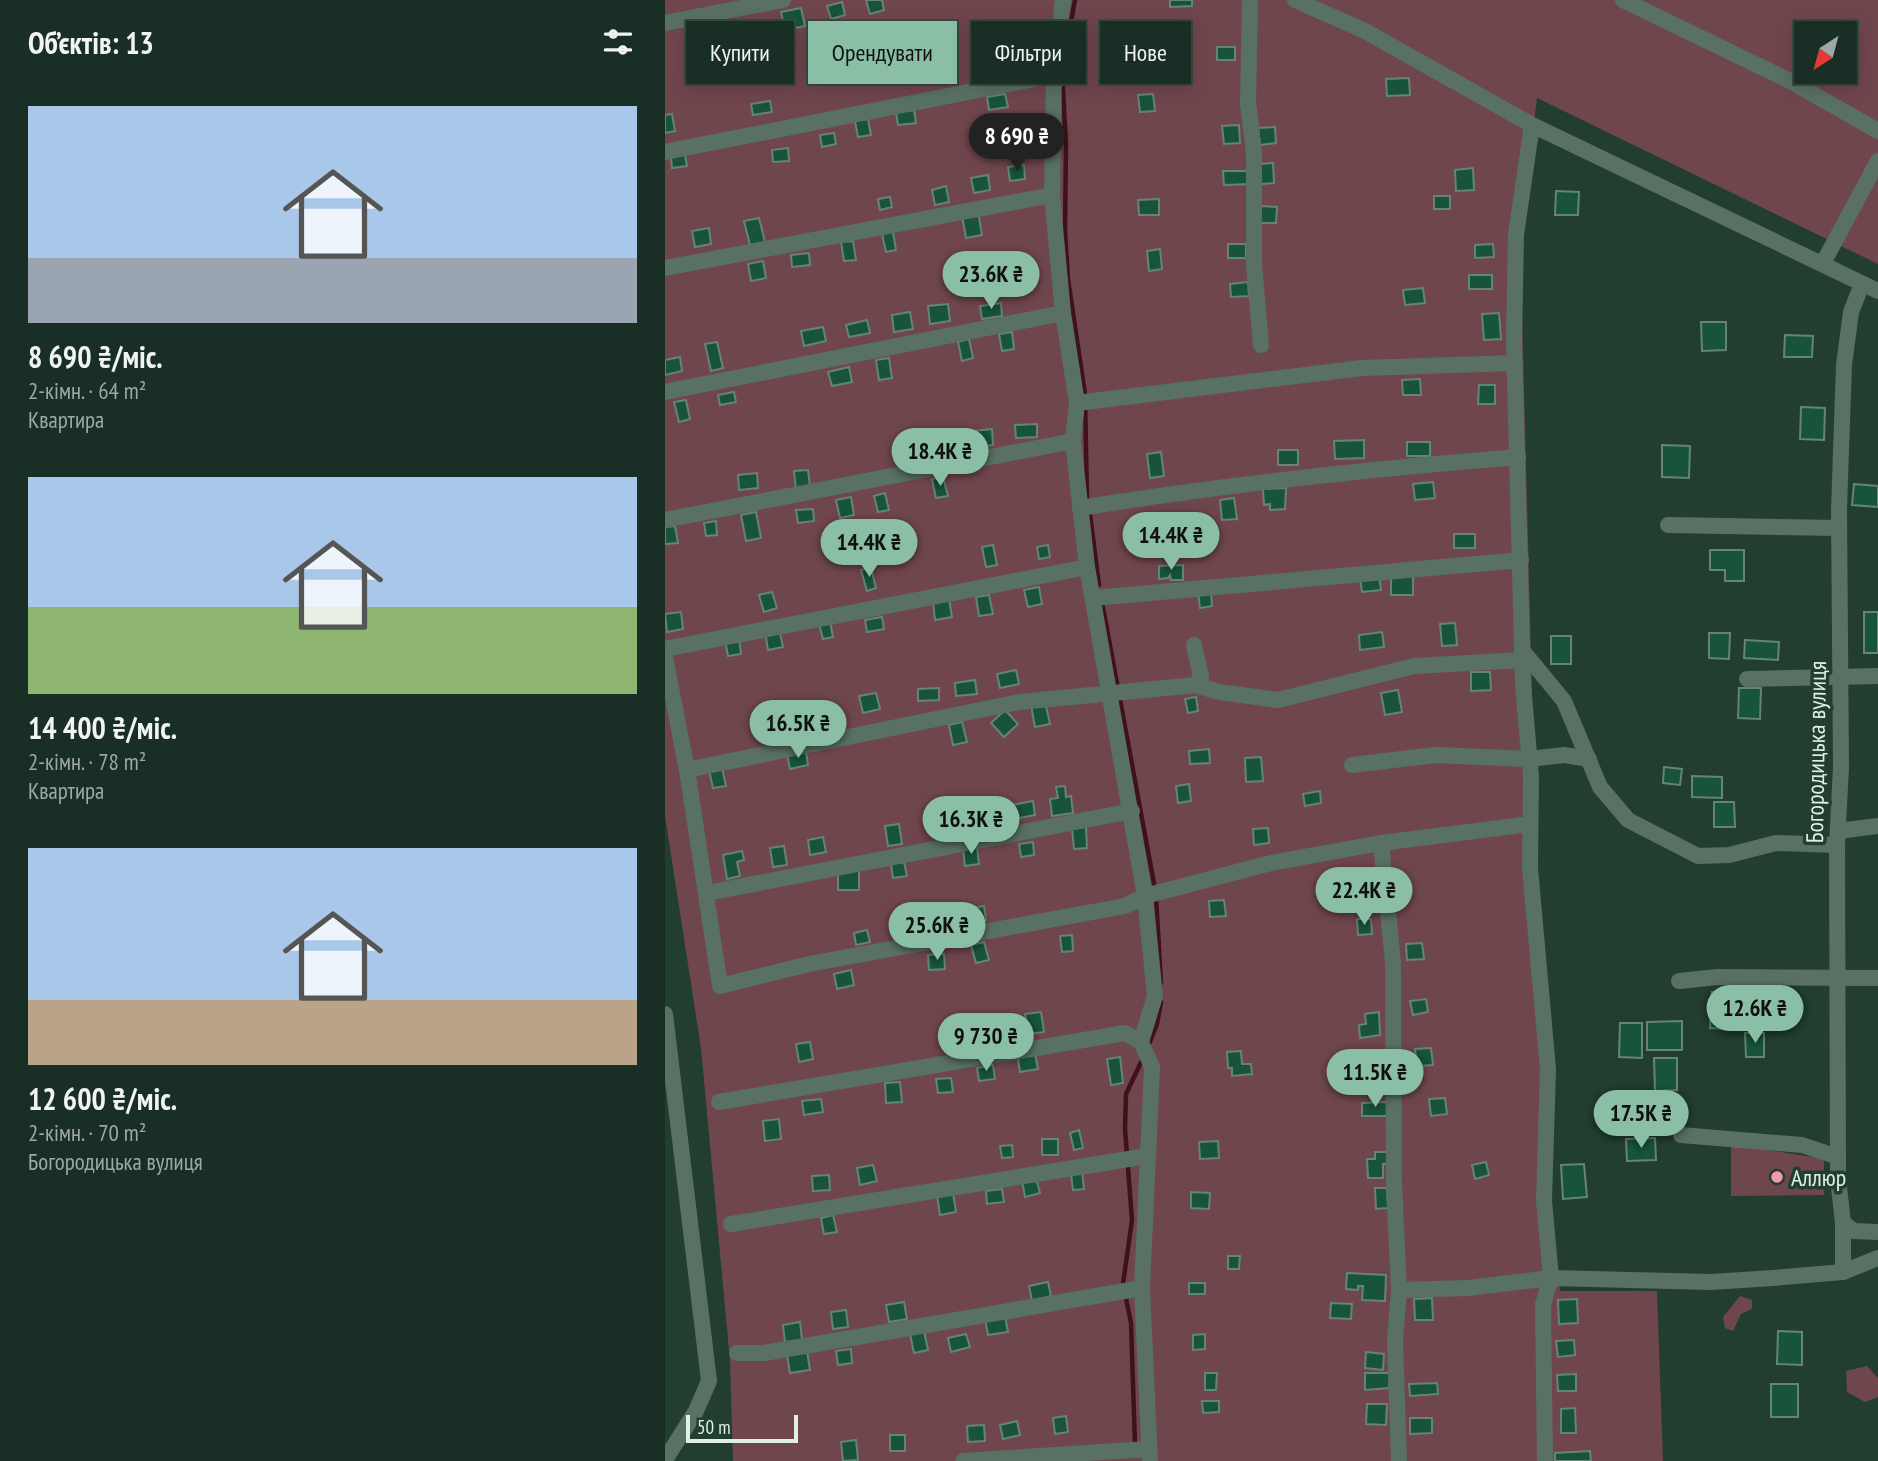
<!DOCTYPE html>
<html lang="uk">
<head>
<meta charset="utf-8">
<style>
	:root { --surface:#192e24; --page:#22362c; --text:#f1f3f6; --muted:#9fa8a6; --line:#374a41; --accent:#8abfa5 }
	body { margin:0; font-family:"PT Sans Narrow",sans-serif; background:var(--page); color:var(--text); height:100vh; display:flex; flex-direction:column; font-size:26px; white-space:nowrap }
	* { box-sizing:border-box; margin:0 }
	p { font-size:23px; color:var(--muted) }
	.icon { flex:none; width:38px; height:38px; fill:none; stroke:currentColor; stroke-width:2; stroke-linecap:round; stroke-linejoin:round }
	.map { position:relative; flex:1; overflow:hidden }
	.panel { display:flex; flex-direction:column; background:var(--surface); width:665px }
	.panel>* { flex:none }
	.top-card { position:absolute; left:21px; top:21px; width:665px; height:63px; display:flex; gap:14px }
	.needle { width:46px; rotate:216deg }
	.controls { position:absolute; left:1129px; top:21px; display:grid; gap:14px }
	.controls a { display:grid; place-items:center; width:63px; height:63px; border-radius:0px; background:var(--surface); box-shadow:0 4px 18px #0003,0 0 0 2px var(--line); font-size:35px }
	.scale { position:absolute; left:21px; bottom:18px; width:112px; box-sizing:border-box; padding-left:7px; border:4px solid #dff0e7; border-top:0; font-size:19px; line-height:24px; white-space:nowrap; color:#dff0e7; -webkit-text-stroke:5px #213e30; paint-order:stroke }
	.price { position:absolute; translate:-50% -60px; padding:0 16px; border-radius:24px; background:var(--accent); color:#111; font-size:23px; line-height:46px; filter:drop-shadow(0 2px 4px #0008) }
	.price::after { content:''; position:absolute; left:50%; top:42px; width:21px; height:16px; margin-left:-10px; background:inherit; clip-path:polygon(0 0,100% 0,50% 100%) }
	.price.selected { background:#222; color:#fff }
	ul { padding:0; list-style:none }
	li { display:grid; align-content:center; gap:14px; height:371px; padding:0 28px }
	li span { display:grid; place-items:center; height:217px; border-radius:0px; color:#555 }
	li>.icon { margin-inline-start:auto }
	span .icon { width:126px; height:126px; fill:#fffc; stroke-width:1 }
	li b { font-size:30px }
	h2 { display:flex; justify-content:space-between; align-items:center; height:84px; padding:0 28px; font-size:30px }
	.tag { padding:0 24px; border-radius:0px; background:var(--surface); box-shadow:0 4px 18px #0003,0 0 0 2px var(--line); font-size:24px; line-height:63px }
	.tag.selected { background:var(--accent); color:#111 }
	main { display:flex; flex:1; min-height:0 }
	.map>svg:first-child { display:block }
</style>
</head>
<body>
<main>
<section class="panel">
<h2>Об’єктів: 13<svg class="icon" aria-label="filters" viewBox="0 0 24 24"><path d="M4 7h16M4 17h16"/><circle cx="9" cy="7" r="2"/><circle cx="15" cy="17" r="2"/></svg></h2>
<ul>
<li><span style="background:linear-gradient(#a9c7e8 70%,#9aa5b1 0)"><svg class="icon" aria-label="home" viewBox="0 0 24 24"><path d="M3 11l9-7 9 7M6 9v11h12V9"/></svg></span><div><b>8 690 ₴/міс.</b><p>2-кімн. · 64 m²</p><p>Квартира</p></div></li>
<li><span style="background:linear-gradient(#a9c7e8 60%,#8fb573 0)"><svg class="icon" aria-label="home" viewBox="0 0 24 24"><path d="M3 11l9-7 9 7M6 9v11h12V9"/></svg></span><div><b>14 400 ₴/міс.</b><p>2-кімн. · 78 m²</p><p>Квартира</p></div></li>
<li><span style="background:linear-gradient(#a9c7e8 70%,#b9a48a 0)"><svg class="icon" aria-label="home" viewBox="0 0 24 24"><path d="M3 11l9-7 9 7M6 9v11h12V9"/></svg></span><div><b>12 600 ₴/міс.</b><p>2-кімн. · 70 m²</p><p>Богородицька вулиця</p></div></li>
</ul>
</section>
<div class="map">
<svg width="1213" height="1461" viewBox="0 0 1213 1461">
	<rect width="100%" height="100%" fill="#213e30"/>
	<!-- green -->
	<g fill="#70464d" fill-rule="evenodd">
		<path d="M0 0H1213V264L872 98 855 238 879 1147 895 1291H992L998 1461H68L65 1361 36 1048 0 816ZM1141 33H1180V72H1141Z"/>
		<path d="M1066 1144 1159 1159V1195L1066 1196Z"/>
		<path d="M1075 1296 1087 1300V1309L1076 1314 1068 1331 1060 1328 1058 1317Z"/>
		<path d="M1202 1366 1213 1378V1397L1200 1402 1182 1392 1181 1371Z"/>
	</g>
	<g fill="none" stroke-linecap="round" stroke-linejoin="round">
		<!-- stream -->
		<g stroke="#40111c" stroke-width="4.5">
			<path d="M410 0 397 71 401 145 400 231 403 279 420 394 422 498"/>
			<path d="M425 514 434 585"/>
			<path d="M437 602 490 889"/>
			<path d="M491 897 496 983"/>
			<path d="M483 1047 492 1024 496 1002"/>
			<path d="M470 1445 466 1323 458 1284 467 1220 460 1129 461 1094 478 1058"/>
		</g>
	</g>
	<!-- building -->
	<g fill="#17543b" stroke="#668475" stroke-width="2">
		<path d="M201 0H217L219 10 205 14Z"/>
		<path d="M505 0H527V6L505 7Z"/>
		<path d="M177 2 180 15 166 19 162 6Z"/>
		<path d="M136 8 140 26 120 30 116 12Z"/>
		<path d="M40 26 44 42 29 46 25 31Z"/>
		<rect x="552" y="47" width="18" height="13"/>
		<path d="M374 56 375 66 359 68 358 57Z"/>
		<path d="M281 67 284 80 273 82 270 70Z"/>
		<path d="M744 78 745 95 722 96 721 79Z"/>
		<path d="M340 94 343 107 324 110 322 97Z"/>
		<path d="M488 94 490 111 475 112 473 95Z"/>
		<path d="M105 101 107 112 88 115 86 104Z"/>
		<path d="M249 110 251 123 233 125 231 112Z"/>
		<path d="M7 114 10 131 0 133V115Z"/>
		<path d="M203 119 206 135 193 137 190 121Z"/>
		<path d="M574 125 575 143 559 144 557 126Z"/>
		<path d="M610 127 611 143 595 145 593 128Z"/>
		<path d="M169 133 171 144 157 147 155 135Z"/>
		<path d="M123 148 124 161 108 162 107 150Z"/>
		<path d="M20 155 22 166 7 168 6 157Z"/>
		<path d="M608 163 609 183 596 184 595 164Z"/>
		<path d="M359 165 360 179 345 181 343 167Z"/>
		<path d="M808 168 809 190 791 191 790 170Z"/>
		<path d="M558 171H583L584 184 559 185Z"/>
		<path d="M323 175 325 190 309 193 306 178Z"/>
		<path d="M281 186 284 202 270 205 267 190Z"/>
		<path d="M891 191 914 192 913 215H890Z"/>
		<rect x="769" y="196" width="16" height="13"/>
		<path d="M225 197 227 207 215 210 213 199Z"/>
		<path d="M494 199V215H474L473 200Z"/>
		<path d="M596 206 612 207 611 223H595Z"/>
		<path d="M313 212 317 235 301 238 297 215Z"/>
		<path d="M94 218 100 242 85 245 79 221Z"/>
		<path d="M44 228 46 244 30 247 27 231Z"/>
		<path d="M228 232 231 250 221 252 217 234Z"/>
		<path d="M188 241 191 260 179 261 176 242Z"/>
		<rect x="563" y="244" width="18" height="14"/>
		<path d="M828 244 829 257 810 258V245Z"/>
		<path d="M495 249 497 269 484 271 482 251Z"/>
		<path d="M144 253 145 265 127 267 126 255Z"/>
		<path d="M349 255 355 280 342 283 336 258Z"/>
		<path d="M98 261 101 278 86 281 83 264Z"/>
		<rect x="804" y="275" width="23" height="14"/>
		<path d="M583 282 584 296 566 297 565 284Z"/>
		<path d="M758 288 760 303 740 305 738 290Z"/>
		<path d="M336 303 337 316 317 319 315 306Z"/>
		<path d="M283 304 285 321 265 324 263 306Z"/>
		<path d="M245 312 248 329 229 332 227 315Z"/>
		<path d="M834 313 836 339 819 340 817 314Z"/>
		<path d="M202 320 205 333 184 337 181 325Z"/>
		<path d="M1036 322H1061V350L1037 351Z"/>
		<path d="M158 327 161 341 139 346 136 331Z"/>
		<path d="M347 332 349 349 337 351 334 334Z"/>
		<path d="M1120 335 1148 336 1147 357H1119Z"/>
		<path d="M304 339 308 358 297 361 293 342Z"/>
		<path d="M52 342 58 368 46 371 40 344Z"/>
		<path d="M15 357 17 371 0 375V360Z"/>
		<path d="M224 358 227 378 214 380 211 360Z"/>
		<path d="M184 367 187 382 167 386 163 372Z"/>
		<path d="M755 379 756 395H738L737 380Z"/>
		<path d="M814 385H830V404H813Z"/>
		<path d="M69 392 71 402 55 405 53 395Z"/>
		<path d="M21 400 25 419 14 422 9 402Z"/>
		<path d="M1136 407 1160 408 1159 440 1135 439Z"/>
		<path d="M372 424V437L351 438 350 425Z"/>
		<path d="M327 429 328 445 310 447 308 431Z"/>
		<path d="M699 440V458L670 459 669 441Z"/>
		<rect x="742" y="442" width="23" height="14"/>
		<path d="M282 443 284 458 271 460 269 444Z"/>
		<path d="M997 445 1025 446 1024 478 997 477Z"/>
		<rect x="613" y="450" width="20" height="15"/>
		<path d="M496 452 499 476 485 478 482 454Z"/>
		<path d="M143 470 145 487 131 489 129 471Z"/>
		<path d="M92 473 93 488 74 490 73 475Z"/>
		<path d="M278 477 283 496 271 498 267 479Z"/>
		<path d="M768 482 770 498 750 500 748 484Z"/>
		<path d="M1189 484 1213 486V507L1187 505Z"/>
		<path d="M621 488 620 509 605 510V504L599 505 598 489Z"/>
		<path d="M220 493 224 510 213 512 209 496Z"/>
		<path d="M186 497 189 515 175 518 171 500Z"/>
		<path d="M569 498 572 519 557 520 555 500Z"/>
		<path d="M148 509 149 521 133 523 131 510Z"/>
		<path d="M91 512 96 538 81 541 76 515Z"/>
		<path d="M51 521 52 535 41 536 39 523Z"/>
		<path d="M10 526 13 543 0 544V527Z"/>
		<rect x="789" y="534" width="21" height="14"/>
		<path d="M328 545 332 565 321 567 317 547Z"/>
		<path d="M383 545 385 557 374 559 372 547Z"/>
		<path d="M1045 550H1079V581H1060V570H1045Z"/>
		<path d="M518 565V580H506L505 575 503 578 494 579V566Z"/>
		<path d="M206 568 211 588 202 591 196 570Z"/>
		<path d="M748 572V595H726V573Z"/>
		<path d="M714 575 716 590 697 592 695 577Z"/>
		<path d="M374 587 377 604 363 607 359 590Z"/>
		<path d="M546 591 547 606 535 608 533 592Z"/>
		<path d="M107 592 112 608 99 612 94 595Z"/>
		<path d="M324 595 328 614 314 616 311 597Z"/>
		<path d="M284 599 287 617 270 620 268 601Z"/>
		<path d="M16 612 18 629 2 632 0 614Z"/>
		<rect x="1199" y="612" width="14" height="41"/>
		<path d="M217 617 219 629 202 632 200 620Z"/>
		<path d="M165 621 168 637 158 639 154 624Z"/>
		<path d="M790 623 792 645 777 646 775 624Z"/>
		<path d="M114 629 118 647 103 650 100 632Z"/>
		<path d="M717 632 719 647 695 650 694 635Z"/>
		<path d="M1044 633H1065L1064 659 1044 658Z"/>
		<rect x="886" y="636" width="20" height="28"/>
		<path d="M74 638 76 654 63 656 60 640Z"/>
		<path d="M1080 640 1114 642 1113 660 1079 658Z"/>
		<path d="M351 670 354 684 335 688 332 674Z"/>
		<path d="M806 672H825L826 690 806 691Z"/>
		<path d="M310 680 312 694 291 696 290 683Z"/>
		<path d="M274 688V700L253 701V689Z"/>
		<path d="M1074 688H1096L1095 719 1073 718Z"/>
		<path d="M733 690 737 712 720 715 716 693Z"/>
		<path d="M211 693 215 709 198 713 194 696Z"/>
		<path d="M531 697 533 711 523 713 520 699Z"/>
		<path d="M380 702 385 724 370 727 366 705Z"/>
		<path d="M340 710 353 724 339 737 326 723Z"/>
		<path d="M297 722 302 742 288 745 284 725Z"/>
		<path d="M544 749 545 763 525 764 524 751Z"/>
		<path d="M141 751 143 765 125 769 122 754Z"/>
		<path d="M596 757 598 781 581 782 580 758Z"/>
		<path d="M999 767 1017 769 1015 785 998 783Z"/>
		<path d="M57 768 61 786 48 788 44 770Z"/>
		<path d="M1027 776 1057 777V798L1027 797Z"/>
		<path d="M524 784 526 801 513 803 511 786Z"/>
		<path d="M400 786 401 797 406 796 408 813 387 816 385 799 393 798 391 787Z"/>
		<path d="M655 791 656 803 640 806 638 794Z"/>
		<path d="M368 801 370 815 349 819 347 805Z"/>
		<path d="M1049 802H1069L1070 827H1049Z"/>
		<path d="M328 812 330 824 309 827 307 815Z"/>
		<path d="M234 824 237 844 223 846 220 826Z"/>
		<path d="M421 827 422 848 409 849 407 828Z"/>
		<path d="M603 828 604 843 589 845 588 829Z"/>
		<path d="M158 837 161 852 145 855 143 840Z"/>
		<path d="M368 842 369 855 356 857 354 844Z"/>
		<path d="M119 846 122 865 108 867 105 848Z"/>
		<path d="M312 847 314 864 300 866 298 849Z"/>
		<path d="M77 851 79 860 72 862 75 876 62 879 58 855Z"/>
		<path d="M239 862 242 876 228 878 226 864Z"/>
		<rect x="173" y="871" width="21" height="19"/>
		<path d="M559 900 561 916 545 917 544 901Z"/>
		<path d="M319 906 321 920 305 922 303 909Z"/>
		<path d="M692 919H706L707 934 693 935Z"/>
		<path d="M202 930 205 942 191 945 189 933Z"/>
		<path d="M407 935 408 951 397 952 395 936Z"/>
		<path d="M319 942 324 960 311 963 306 945Z"/>
		<path d="M757 943 759 959 742 960 741 944Z"/>
		<path d="M279 954 280 969 264 970 263 955Z"/>
		<path d="M186 970 189 985 172 989 169 974Z"/>
		<path d="M1047 992 1088 993 1087 1030 1045 1028Z"/>
		<path d="M761 999 763 1012 748 1015 745 1001Z"/>
		<path d="M376 1012 379 1032 363 1034 360 1014Z"/>
		<path d="M714 1012 715 1035 695 1038 694 1025 701 1024 700 1014Z"/>
		<path d="M342 1015 345 1032 332 1035 330 1017Z"/>
		<path d="M1017 1021V1050H982V1022Z"/>
		<path d="M955 1023H977V1058L954 1057Z"/>
		<path d="M1080 1033H1099V1057H1081Z"/>
		<path d="M145 1042 148 1059 134 1062 131 1044Z"/>
		<path d="M766 1048 768 1065 752 1066 750 1049Z"/>
		<path d="M369 1049 373 1069 355 1072 352 1052Z"/>
		<path d="M576 1051 577 1064H586L587 1074 567 1076V1068H563L562 1052Z"/>
		<path d="M455 1057 458 1083 446 1085 442 1059Z"/>
		<path d="M989 1058H1012V1090L990 1091Z"/>
		<path d="M328 1065 330 1079 314 1081 312 1068Z"/>
		<path d="M286 1078 288 1092 273 1093 271 1079Z"/>
		<path d="M235 1082 237 1102 221 1103 220 1083Z"/>
		<path d="M780 1098 782 1114 766 1116 764 1099Z"/>
		<path d="M156 1099 158 1112 139 1115 137 1101Z"/>
		<path d="M723 1102V1116H697V1103Z"/>
		<path d="M114 1119 116 1139 100 1141 98 1121Z"/>
		<path d="M414 1130 418 1148 409 1150 405 1133Z"/>
		<path d="M990 1138 991 1160 962 1161 961 1139Z"/>
		<rect x="377" y="1139" width="16" height="16"/>
		<path d="M553 1141 554 1158 535 1159 534 1142Z"/>
		<path d="M347 1145 348 1157 337 1158 335 1146Z"/>
		<path d="M710 1152H726V1163L718 1164V1178H703L702 1159H710Z"/>
		<path d="M821 1162 824 1175 810 1179 807 1165Z"/>
		<path d="M919 1164 922 1197 898 1199 896 1165Z"/>
		<path d="M208 1165 212 1181 195 1185 192 1168Z"/>
		<path d="M417 1172 419 1189 408 1190 406 1174Z"/>
		<path d="M164 1175 165 1190 148 1191 147 1176Z"/>
		<path d="M371 1178 375 1193 360 1197 357 1181Z"/>
		<path d="M710 1188H722L723 1208 711 1209Z"/>
		<path d="M337 1189 339 1202 322 1204 321 1191Z"/>
		<path d="M526 1192 545 1193 544 1209 526 1208Z"/>
		<path d="M288 1193 291 1212 275 1215 272 1195Z"/>
		<path d="M168 1215 172 1232 159 1234 156 1218Z"/>
		<path d="M563 1256H575L574 1269H563Z"/>
		<path d="M682 1273 721 1275 720 1301 697 1300 698 1286H693V1290L681 1289Z"/>
		<path d="M383 1282 386 1296 367 1301 364 1286Z"/>
		<rect x="524" y="1283" width="16" height="11"/>
		<path d="M767 1298 768 1320H750L749 1299Z"/>
		<path d="M912 1299 913 1323 894 1324 893 1300Z"/>
		<path d="M239 1302 242 1319 224 1322 221 1305Z"/>
		<path d="M666 1303 687 1304 686 1319 665 1318Z"/>
		<path d="M181 1310 183 1327 168 1329 166 1312Z"/>
		<path d="M340 1316 343 1332 323 1335 320 1319Z"/>
		<path d="M135 1322 137 1340 120 1342 118 1325Z"/>
		<path d="M259 1331 263 1350 249 1353 245 1334Z"/>
		<path d="M1113 1331 1137 1332V1365L1112 1364Z"/>
		<path d="M301 1334 305 1347 286 1352 283 1338Z"/>
		<path d="M540 1334V1349L528 1350V1335Z"/>
		<path d="M909 1340 910 1355 893 1357 891 1341Z"/>
		<path d="M186 1349 187 1363 173 1365 171 1351Z"/>
		<path d="M142 1351 145 1370 125 1373 122 1355Z"/>
		<path d="M701 1352 719 1354 718 1370 700 1368Z"/>
		<path d="M540 1373H552L551 1390H540Z"/>
		<path d="M700 1373H725L724 1388 700 1390Z"/>
		<path d="M911 1374V1391H893L892 1375Z"/>
		<path d="M772 1383 773 1394 745 1396 744 1384Z"/>
		<rect x="1106" y="1384" width="27" height="33"/>
		<path d="M537 1401H554V1412L538 1413Z"/>
		<path d="M702 1404H722L721 1425 701 1424Z"/>
		<path d="M910 1408 911 1433H896V1409Z"/>
		<path d="M401 1416 403 1432 390 1434 388 1418Z"/>
		<path d="M745 1418H767V1433L745 1434Z"/>
		<path d="M352 1421 355 1435 338 1439 335 1425Z"/>
		<path d="M319 1425 320 1441 303 1442 302 1426Z"/>
		<rect x="225" y="1435" width="15" height="16"/>
		<path d="M191 1440 193 1460 178 1461 176 1442Z"/>
		<path d="M925 1451 926 1461H890V1453Z"/>
	</g>
	<g fill="none" stroke-linecap="round" stroke-linejoin="round">
		<!-- minor -->
		<g stroke="#597164" stroke-width="16">
			<path d="M398 0 389 75 387 195 398 313 412 403 408 441 422 567 480 896 490 996 476 1042 487 1067 477 1288 485 1461"/>
			<path d="M585 0 583 103 589 153V265L596 345"/>
			<path d="M630 0 700 31 867 125 1213 291"/>
			<path d="M958 0 1127 82 1213 131"/>
			<path d="M0 23 118 0"/>
			<path d="M867 125 851 235 849 342 858 685 866 776 865 868 883 1069 879 1200 886 1278 878 1304 880 1461"/>
			<path d="M0 152 389 75"/>
			<path d="M1158 263 1213 161"/>
			<path d="M0 268 387 195"/>
			<path d="M0 392 398 313"/>
			<path d="M412 403 697 368 850 363"/>
			<path d="M415 508C562 484 705 469 853 457"/>
			<path d="M0 520 408 441"/>
			<path d="M1003 525 1174 528"/>
			<path d="M428 598 856 560"/>
			<path d="M0 649 422 567"/>
			<path d="M857 650 899 701 935 787 963 820 1033 856 1064 855 1111 843 1172 845"/>
			<path d="M0 657 22 770 55 986 144 964 460 906 480 896 606 863 716 843 728 962 729 1182 734 1290 730 1340 734 1461"/>
			<path d="M1082 679 1213 676"/>
			<path d="M531 685 554 692 613 700 749 666 858 660"/>
			<path d="M687 765 770 755 864 759 899 755 924 759"/>
			<path d="M22 770 354 702 531 685 536 677 529 645"/>
			<path d="M1173 831 1213 826"/>
			<path d="M716 843 865 824"/>
			<path d="M42 893 467 811"/>
			<path d="M1014 981 1052 977 1213 978"/>
			<path d="M0 1014 44 1381 31 1411 0 1460"/>
			<path d="M54 1102 460 1033 476 1042"/>
			<path d="M1016 1135 1137 1145 1173 1157"/>
			<path d="M1178 1223 1189 1231 1213 1232"/>
			<path d="M66 1224 482 1156"/>
			<path d="M1178 1272V1223L1173 1178 1172 845 1176 767 1174 509 1179 365 1186 312 1197 284"/>
			<path d="M734 1290 803 1288 886 1278 1046 1282 1108 1278 1178 1272 1213 1258"/>
			<path d="M72 1353H99L477 1288"/>
			<path d="M298 1461 484 1449"/>
		</g>
	</g>
	<!-- markers -->
	<circle fill="#f39aa9" stroke="#213e30" stroke-width="2.5" cx="1112" cy="1177" r="7"/>
	<g text-anchor="middle" dominant-baseline="central" stroke-width="7" stroke-linejoin="round" paint-order="stroke">
		<!-- street labels -->
		<g font-size="24" fill="#dff0e7" stroke="#213e30">
			<text transform="translate(1151 752) rotate(-89)">Богородицька вулиця</text>
		</g>
		<!-- poi labels -->
		<g font-size="24" fill="#dff0e7" stroke="#213e30" text-anchor="start">
			<text x="1126" y="1177">Аллюр</text>
		</g>
	</g>
</svg>
<div class="controls">
<a><svg class="needle" viewBox="-14 -14 28 28"><path d="M0-13l5 13h-10z" fill="#e53935"/><path d="M0 13l5-13h-10z" fill="#9fa8a6"/></svg></a>
</div>
<div class="scale">50 m</div>
<b class="price selected" style="left:352px;top:173px">8 690 ₴</b>
<b class="price" style="left:326px;top:311px">23.6K ₴</b>
<b class="price" style="left:275px;top:488px">18.4K ₴</b>
<b class="price" style="left:506px;top:572px">14.4K ₴</b>
<b class="price" style="left:204px;top:579px">14.4K ₴</b>
<b class="price" style="left:133px;top:760px">16.5K ₴</b>
<b class="price" style="left:306px;top:856px">16.3K ₴</b>
<b class="price" style="left:699px;top:927px">22.4K ₴</b>
<b class="price" style="left:272px;top:962px">25.6K ₴</b>
<b class="price" style="left:1090px;top:1045px">12.6K ₴</b>
<b class="price" style="left:321px;top:1073px">9 730 ₴</b>
<b class="price" style="left:710px;top:1109px">11.5K ₴</b>
<b class="price" style="left:976px;top:1150px">17.5K ₴</b>
<div class="top-card">
<a class="tag">Купити</a>
<a class="tag selected">Орендувати</a>
<a class="tag">Фільтри</a>
<a class="tag">Нове</a>
</div>
</div>
</main>
</body>
</html>
